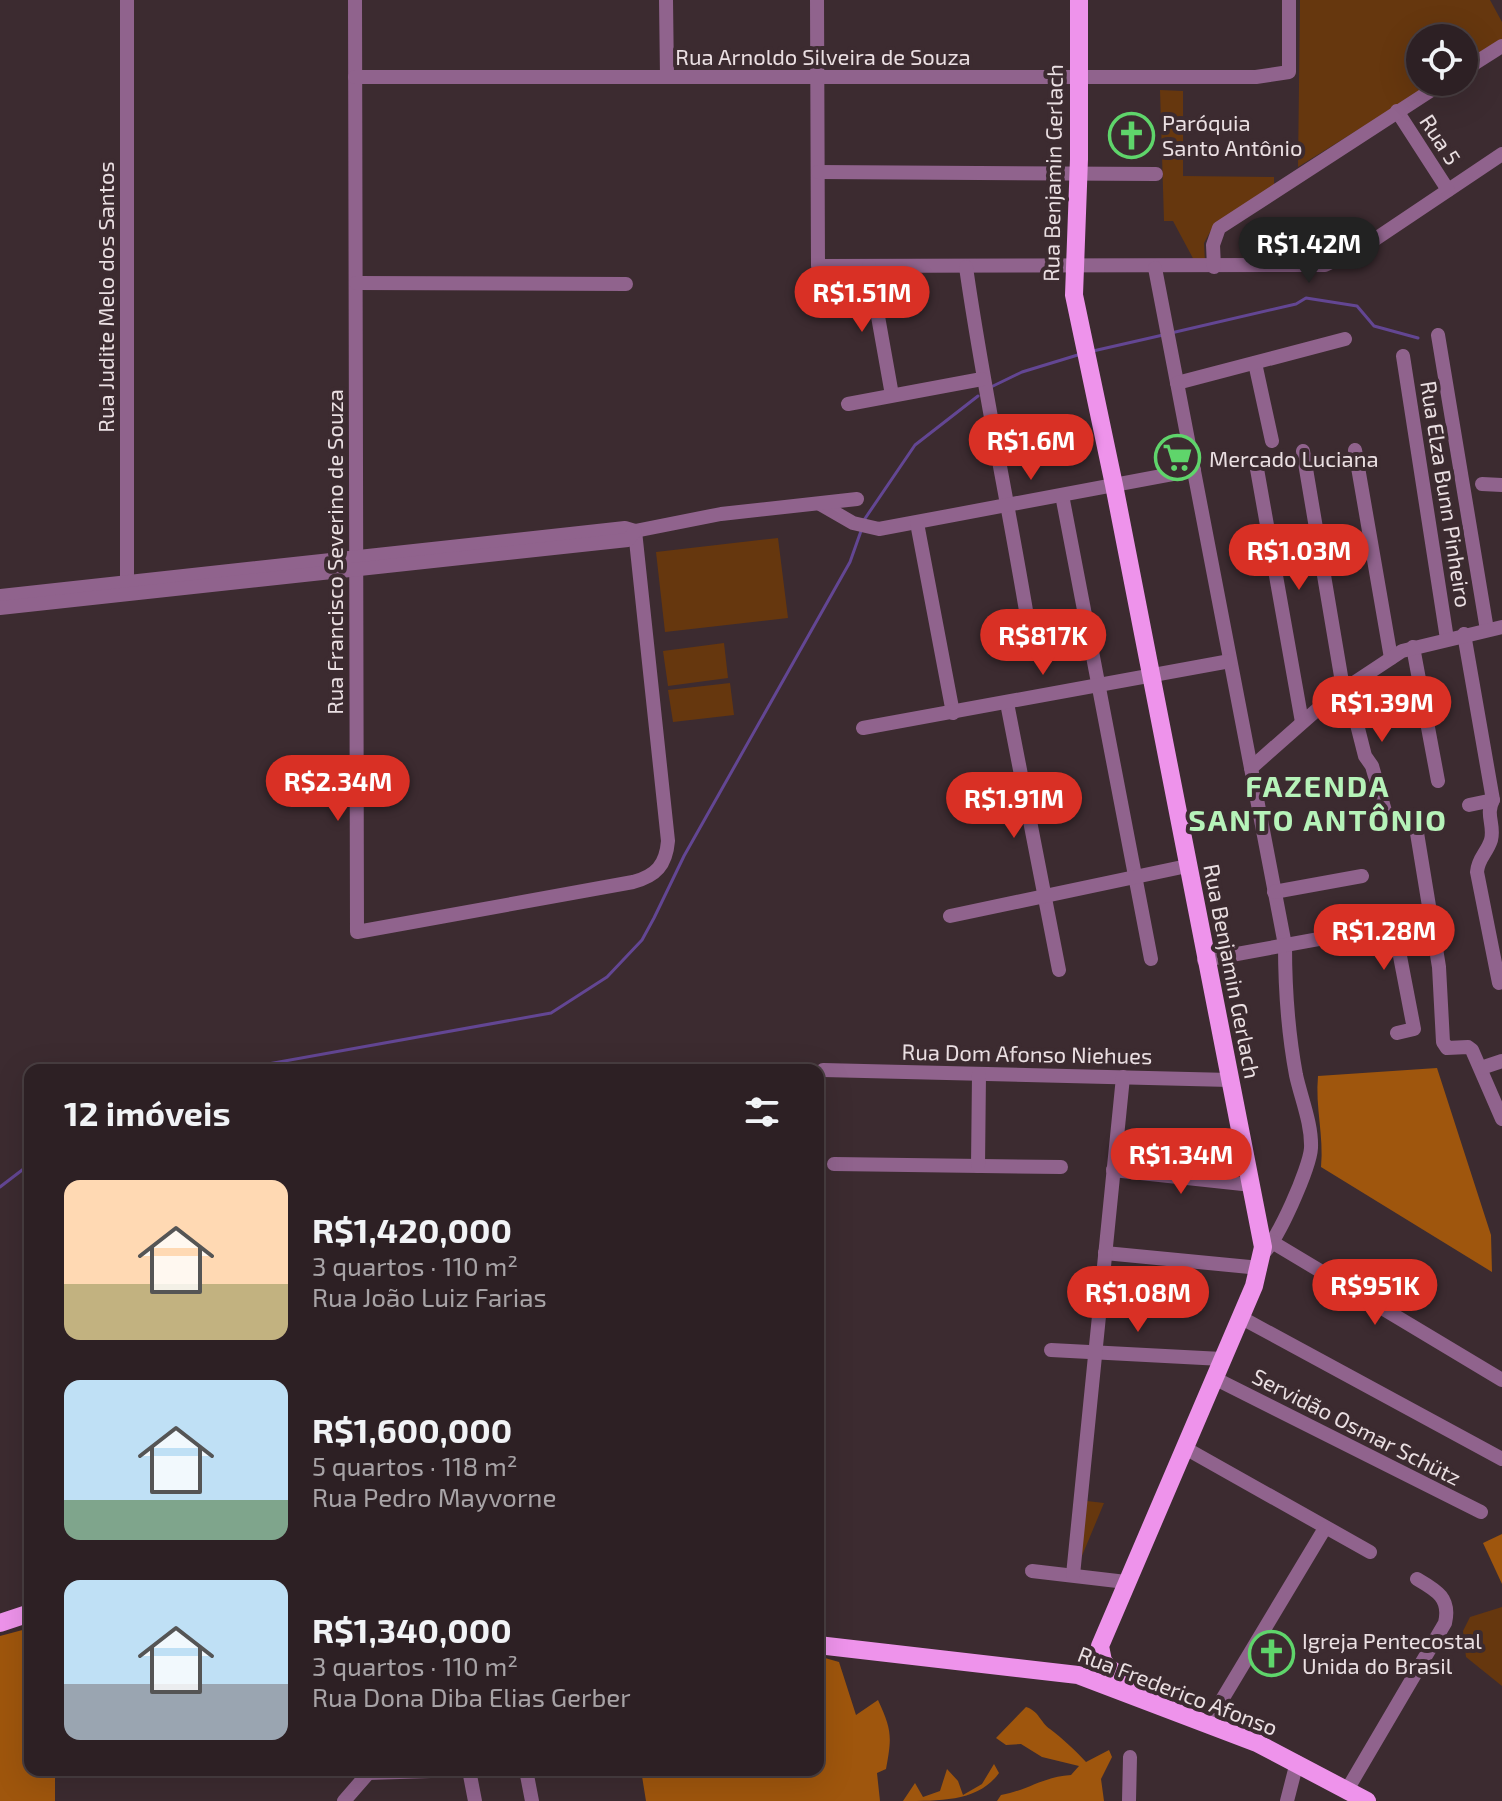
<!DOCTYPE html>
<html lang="pt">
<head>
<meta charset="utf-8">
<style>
	:root { --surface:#2d2024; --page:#35282c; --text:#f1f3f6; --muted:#a7a3a6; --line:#483e41; --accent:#d93025 }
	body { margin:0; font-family:"Exo 2",sans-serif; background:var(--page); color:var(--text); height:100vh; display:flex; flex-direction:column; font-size:30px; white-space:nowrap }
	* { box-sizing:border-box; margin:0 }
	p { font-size:26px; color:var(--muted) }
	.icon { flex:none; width:44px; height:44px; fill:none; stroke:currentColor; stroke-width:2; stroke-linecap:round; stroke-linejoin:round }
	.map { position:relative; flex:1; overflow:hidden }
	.panel { position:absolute; left:24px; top:1064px; width:800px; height:712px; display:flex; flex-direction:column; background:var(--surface); border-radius:16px; box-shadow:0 8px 32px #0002,0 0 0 2px var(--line) }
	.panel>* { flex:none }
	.fabs { position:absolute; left:1406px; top:24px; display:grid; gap:16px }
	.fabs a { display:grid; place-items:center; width:72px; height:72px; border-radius:50%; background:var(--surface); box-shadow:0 8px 32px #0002,0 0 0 2px var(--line); font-size:40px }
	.price { position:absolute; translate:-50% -68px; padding:0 18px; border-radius:28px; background:var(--accent); color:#fff; font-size:26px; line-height:52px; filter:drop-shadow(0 2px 4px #0008) }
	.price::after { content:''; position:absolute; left:50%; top:48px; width:24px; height:18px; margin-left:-12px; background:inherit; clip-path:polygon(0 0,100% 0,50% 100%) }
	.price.selected { background:#222; color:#fff }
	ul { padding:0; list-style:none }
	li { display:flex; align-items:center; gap:24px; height:200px; padding:0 40px }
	li span { display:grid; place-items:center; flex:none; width:224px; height:160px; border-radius:16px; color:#555 }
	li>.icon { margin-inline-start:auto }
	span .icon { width:96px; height:96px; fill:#fffc; stroke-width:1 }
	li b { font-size:34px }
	h2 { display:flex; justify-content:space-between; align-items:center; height:96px; padding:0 40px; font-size:34px }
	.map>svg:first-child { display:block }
</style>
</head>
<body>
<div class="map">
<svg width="1502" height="1801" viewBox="0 0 1502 1801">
	<rect width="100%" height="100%" fill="#3c2b30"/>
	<!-- green -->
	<g fill="#66370e">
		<path d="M1300 0H1490L1502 22V40L1464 64V38H1420V82H1435L1298 167Z"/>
		<path d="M1160 90 1183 91V176L1274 177V186L1210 232 1204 243 1205 262H1195L1173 221H1164Z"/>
		<path d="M778 538 788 618 665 632 656 552Z"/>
		<path d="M724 643 728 678 668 686 663 651Z"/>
		<path d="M730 683 734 715 673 722 668 690Z"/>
		<path d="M1087 1501 1104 1503 1079 1563Z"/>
		<path d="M1502 1607V1686L1466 1657 1463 1631 1470 1617Z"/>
	</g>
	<!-- forest -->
	<g fill="#9f560d">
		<path d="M1437 1068 1491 1235 1492 1272 1321 1167C1324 1136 1315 1107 1318 1076Z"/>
		<path d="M1502 1534V1584L1483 1543Z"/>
		<path d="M30 1628V1770H55V1801H0V1636Z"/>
		<path d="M818 1656 839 1662 856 1715 878 1700C892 1730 892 1737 886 1769L877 1773 880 1801H646L641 1770H818Z"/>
		<path d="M1026 1707C1039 1711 1040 1722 1050 1729 1063 1739 1074 1749 1086 1762L1109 1750 1112 1757 1101 1779 1104 1801H997L1001 1795C1029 1790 1042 1777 1071 1775L1079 1766 1042 1757 1021 1744 1006 1745 996 1738Z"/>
		<path d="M994 1764 999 1773C979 1801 942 1801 903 1801L915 1783 923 1797 940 1791 947 1769 958 1781 963 1795 982 1784Z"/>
	</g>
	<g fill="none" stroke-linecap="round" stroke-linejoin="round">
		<!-- stream -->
		<g stroke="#634693" stroke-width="3">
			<path d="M1171 333 1296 304 1306 298 1357 306 1374 326 1418 338"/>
			<path d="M1093 351 1163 335"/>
			<path d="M991 387 1022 372 1081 354"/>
			<path d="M864 520 915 445 978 396"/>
			<path d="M234 1070 551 1013 607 977 642 940 654 918 684 856 850 562 861 531"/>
			<path d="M0 1187 30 1164"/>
		</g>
		<!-- minor -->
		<g stroke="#90638d" stroke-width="14">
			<path d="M355 0 357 932 633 882C656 876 666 865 668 841L635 531"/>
			<path d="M666 0 667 77"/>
			<path d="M817 0 818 266 1325 265 1365 246 1502 154"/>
			<path d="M1464 70 1502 46"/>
			<path d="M355 77H1256L1289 72V0"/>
			<path d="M1397 111 1448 190"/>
			<path d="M818 172 1156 174"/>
			<path d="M869 266 892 395"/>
			<path d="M966 267C984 394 1012 520 1032 647"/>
			<path d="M1214 267 1213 245 1219 228 1444 82"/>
			<path d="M1155 268 1285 945C1285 989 1288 1032 1296 1075 1301 1098 1312 1124 1311 1148 1310 1167 1277 1243 1262 1254"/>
			<path d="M356 283 626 284"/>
			<path d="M1438 335 1487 630"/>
			<path d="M1403 356 1447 639"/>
			<path d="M1255 363 1272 441"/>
			<path d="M1177 383 1345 339"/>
			<path d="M848 404 982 379"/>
			<path d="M1355 450 1391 658"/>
			<path d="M1303 451 1343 688"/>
			<path d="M1257 469 1302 722"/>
			<path d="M1482 484 1502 485"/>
			<path d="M1062 495 1151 959"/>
			<path d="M820 504 853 523 879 529 1194 470"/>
			<path d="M917 523 953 713"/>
			<path d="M127 592V0"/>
			<path d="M0 596 625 528 635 531 721 514 857 499"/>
			<path d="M0 608 628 540 635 531"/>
			<path d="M1464 634 1493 800C1485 815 1495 825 1491 840 1487 853 1478 858 1477 872L1499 983"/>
			<path d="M1413 647 1438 781"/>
			<path d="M1347 685 1365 756 1372 766 1385 811"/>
			<path d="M1007 703 1059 970"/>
			<path d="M863 728 1230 661"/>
			<path d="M1251 768 1328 700 1402 651 1502 627"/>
			<path d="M1469 805 1493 800"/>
			<path d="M1417 833 1439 967 1443 1042 1447 1048 1468 1047 1472 1050 1502 1119"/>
			<path d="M1274 892 1362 876"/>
			<path d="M950 916 1187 866"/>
			<path d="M1394 925 1414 1029 1397 1033"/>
			<path d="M1204 960 1429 919"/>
			<path d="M1481 1068 1502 1061"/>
			<path d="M823 1070 1230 1080"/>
			<path d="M834 1164 1061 1167"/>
			<path d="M978 1166 979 1074"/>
			<path d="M1113 1170 1252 1185"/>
			<path d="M1272 1242 1502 1380"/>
			<path d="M1105 1253 1260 1268"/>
			<path d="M1240 1317 1502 1459"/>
			<path d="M1051 1350 1222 1359"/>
			<path d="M1214 1378 1481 1512"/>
			<path d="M1185 1448 1370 1552"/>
			<path d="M1032 1571 1126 1582"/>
			<path d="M1073 1575 1123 1077"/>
			<path d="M1208 1723 1325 1528"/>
			<path d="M469 1770 475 1801"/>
			<path d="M526 1770 532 1801"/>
			<path d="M369 1773 462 1770"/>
			<path d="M1347 1790 1445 1623C1451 1598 1436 1590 1417 1579"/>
			<path d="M344 1801 371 1770"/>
			<path d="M1129 1801 1130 1757"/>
			<path d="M1287 1801 1297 1762"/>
		</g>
		<!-- major -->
		<g stroke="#ee93eb" stroke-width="18">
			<path d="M1079 0V159L1074 295 1114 485 1263 1247 1254 1286 1100 1646 1103 1661 1108 1667 1161 1706"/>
			<path d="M0 1623 30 1613"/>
			<path d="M818 1645 1078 1675 1257 1743 1367 1801"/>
		</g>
	</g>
	<!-- icons -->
	<defs>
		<symbol id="church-ring" viewBox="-11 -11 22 22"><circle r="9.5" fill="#3c2b30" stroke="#5fd56b" stroke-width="1.5"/><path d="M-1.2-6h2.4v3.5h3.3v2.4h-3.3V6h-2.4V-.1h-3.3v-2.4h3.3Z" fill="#5fd56b"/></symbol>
		<symbol id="supermarket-ring" viewBox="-11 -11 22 22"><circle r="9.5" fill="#3c2b30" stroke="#5fd56b" stroke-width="1.5"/><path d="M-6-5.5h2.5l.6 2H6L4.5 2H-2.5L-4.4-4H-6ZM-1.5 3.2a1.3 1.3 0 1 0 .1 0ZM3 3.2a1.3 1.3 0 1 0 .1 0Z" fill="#5fd56b"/></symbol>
	</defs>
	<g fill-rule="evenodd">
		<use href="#church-ring" x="1106" y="110" width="51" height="51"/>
		<use href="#supermarket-ring" x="1152" y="432" width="51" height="51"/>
		<use href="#church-ring" x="1246" y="1628" width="51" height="51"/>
	</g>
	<g text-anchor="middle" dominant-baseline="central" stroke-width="8" stroke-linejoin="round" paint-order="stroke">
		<!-- street labels -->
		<g font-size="22" fill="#eadfe2" stroke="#3c2b30">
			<text x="823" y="56">Rua Arnoldo Silveira de Souza</text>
			<text transform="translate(1441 139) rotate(57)">Rua 5</text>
			<text transform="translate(1052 173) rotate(-89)">Rua Benjamin Gerlach</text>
			<text transform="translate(105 297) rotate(-90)">Rua Judite Melo dos Santos</text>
			<text transform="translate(1447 494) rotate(81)">Rua Elza Bunn Pinheiro</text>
			<text transform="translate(334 552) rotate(-90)">Rua Francisco Severino de Souza</text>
			<text transform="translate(1233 971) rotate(79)">Rua Benjamin Gerlach</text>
			<text transform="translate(1027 1053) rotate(1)">Rua Dom Afonso Niehues</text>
			<text transform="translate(1357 1426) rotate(27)">Servidão Osmar Schütz</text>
			<text transform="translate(1178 1690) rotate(21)">Rua Frederico Afonso</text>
		</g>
		<!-- poi labels -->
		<g font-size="22" fill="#eadfe2" stroke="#3c2b30" text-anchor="start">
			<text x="1162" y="122">Paróquia<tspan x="1162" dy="25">Santo Antônio</tspan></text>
			<text x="1209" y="458">Mercado Luciana</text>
			<text x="1302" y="1640">Igreja Pentecostal<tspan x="1302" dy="25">Unida do Brasil</tspan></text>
		</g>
		<!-- district labels -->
		<g font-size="30" font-weight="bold" letter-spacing="2" fill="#b6f3b9" stroke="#3c2b30">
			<text x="1318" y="785">FAZENDA<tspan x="1318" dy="34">SANTO ANTÔNIO</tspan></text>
		</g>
	</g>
</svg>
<div class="fabs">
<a><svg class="icon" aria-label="locate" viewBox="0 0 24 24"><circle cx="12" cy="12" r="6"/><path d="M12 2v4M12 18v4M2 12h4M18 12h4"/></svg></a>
</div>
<b class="price selected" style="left:1309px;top:285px">R$1.42M</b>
<b class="price" style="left:862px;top:334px">R$1.51M</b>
<b class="price" style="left:1031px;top:482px">R$1.6M</b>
<b class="price" style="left:1299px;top:592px">R$1.03M</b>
<b class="price" style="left:1043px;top:677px">R$817K</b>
<b class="price" style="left:1382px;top:744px">R$1.39M</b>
<b class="price" style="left:338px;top:823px">R$2.34M</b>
<b class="price" style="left:1014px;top:840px">R$1.91M</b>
<b class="price" style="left:1384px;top:972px">R$1.28M</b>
<b class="price" style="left:1181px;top:1196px">R$1.34M</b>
<b class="price" style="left:1375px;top:1327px">R$951K</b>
<b class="price" style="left:1138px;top:1334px">R$1.08M</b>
<section class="panel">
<h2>12 imóveis<svg class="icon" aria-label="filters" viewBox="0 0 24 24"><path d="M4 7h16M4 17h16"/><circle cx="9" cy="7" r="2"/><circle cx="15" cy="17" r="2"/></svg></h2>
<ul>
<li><span style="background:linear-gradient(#ffd9b3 65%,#c2b280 0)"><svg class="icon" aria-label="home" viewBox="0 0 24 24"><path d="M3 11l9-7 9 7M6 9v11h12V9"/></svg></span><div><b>R$1,420,000</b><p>3 quartos · 110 m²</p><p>Rua João Luiz Farias</p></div></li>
<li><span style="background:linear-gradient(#bfe0f5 75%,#7fa58c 0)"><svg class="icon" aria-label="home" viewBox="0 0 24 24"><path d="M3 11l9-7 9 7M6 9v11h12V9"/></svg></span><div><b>R$1,600,000</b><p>5 quartos · 118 m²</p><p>Rua Pedro Mayvorne</p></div></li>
<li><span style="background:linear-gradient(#bfe0f5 65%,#9aa5b1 0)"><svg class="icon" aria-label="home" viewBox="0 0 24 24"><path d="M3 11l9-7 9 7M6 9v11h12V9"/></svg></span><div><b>R$1,340,000</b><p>3 quartos · 110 m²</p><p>Rua Dona Diba Elias Gerber</p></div></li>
</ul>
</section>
</div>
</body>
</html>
